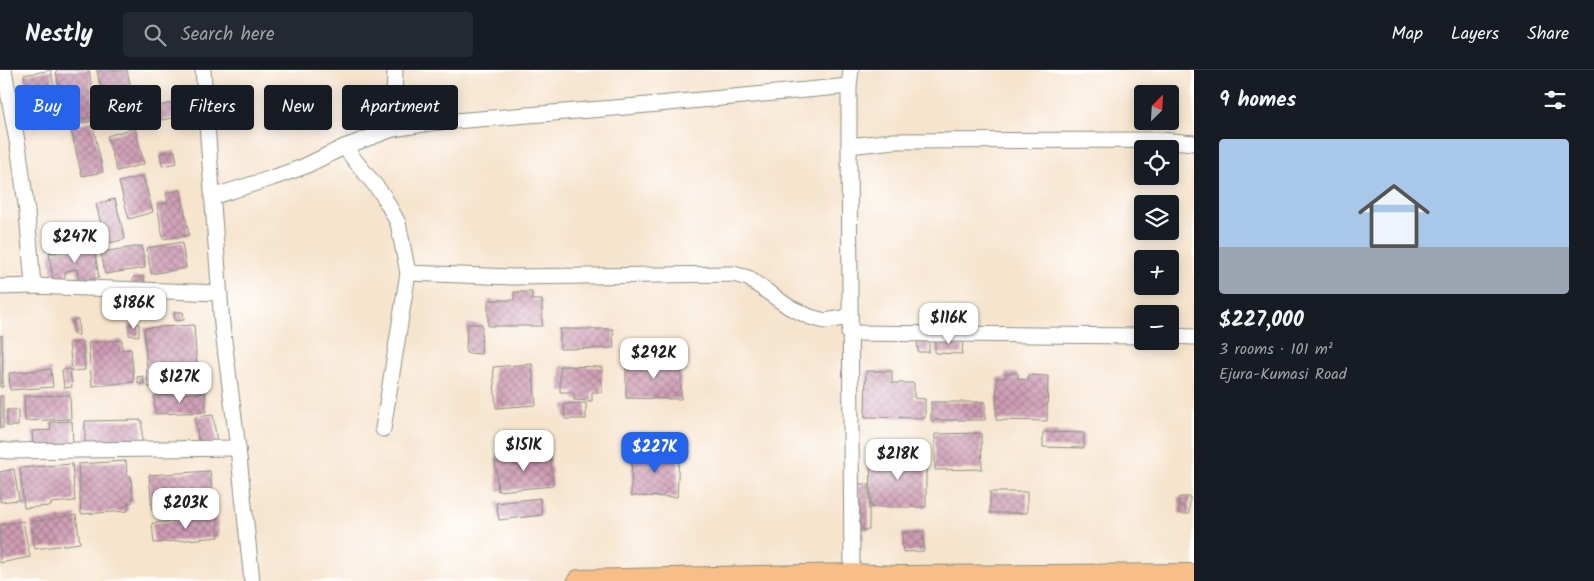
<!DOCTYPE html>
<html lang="en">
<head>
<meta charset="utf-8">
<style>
	:root { --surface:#171b24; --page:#242831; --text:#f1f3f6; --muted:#9ea1a6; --line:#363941; --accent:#2563eb }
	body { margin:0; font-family:Kalam,sans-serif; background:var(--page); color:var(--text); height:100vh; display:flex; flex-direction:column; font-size:19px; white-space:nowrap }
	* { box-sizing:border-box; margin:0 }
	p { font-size:16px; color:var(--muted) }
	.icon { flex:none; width:28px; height:28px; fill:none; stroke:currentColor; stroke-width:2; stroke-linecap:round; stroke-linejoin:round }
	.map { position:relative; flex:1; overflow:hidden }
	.details { display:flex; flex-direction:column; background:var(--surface); width:400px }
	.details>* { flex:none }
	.banner { position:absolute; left:15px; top:15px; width:475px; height:45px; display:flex; gap:10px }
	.needle { width:32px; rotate:24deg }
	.tools { position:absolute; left:1134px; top:15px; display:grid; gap:10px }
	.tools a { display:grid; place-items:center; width:45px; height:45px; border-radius:5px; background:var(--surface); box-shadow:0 2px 12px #0003; font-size:25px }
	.price { position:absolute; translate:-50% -42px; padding:0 11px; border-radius:10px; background:#fff; color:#222; font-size:16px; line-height:32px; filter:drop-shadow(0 1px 2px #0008) }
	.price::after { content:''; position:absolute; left:50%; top:30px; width:15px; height:11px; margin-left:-8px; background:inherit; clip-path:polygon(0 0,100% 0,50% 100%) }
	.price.current { background:var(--accent); color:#fff }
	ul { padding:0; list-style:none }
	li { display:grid; align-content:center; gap:10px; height:265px; padding:0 25px }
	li+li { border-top:1px solid var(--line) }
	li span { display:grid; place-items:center; height:155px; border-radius:5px; color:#555 }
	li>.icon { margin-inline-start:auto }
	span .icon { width:90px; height:90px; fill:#fffc; stroke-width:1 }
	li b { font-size:21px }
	h2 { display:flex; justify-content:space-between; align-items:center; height:60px; padding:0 25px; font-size:21px }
	.pill { padding:0 18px; border-radius:5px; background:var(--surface); box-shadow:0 2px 12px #0003; font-size:18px; line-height:45px }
	.pill.current { background:var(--accent); color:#fff }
	header { display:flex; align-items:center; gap:30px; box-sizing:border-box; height:70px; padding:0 25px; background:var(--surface); border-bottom:1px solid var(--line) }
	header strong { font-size:24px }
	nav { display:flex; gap:28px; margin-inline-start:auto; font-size:18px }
	.search { width:350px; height:45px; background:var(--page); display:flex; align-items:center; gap:12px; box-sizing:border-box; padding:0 18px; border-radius:5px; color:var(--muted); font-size:19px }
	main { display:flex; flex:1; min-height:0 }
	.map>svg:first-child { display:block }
</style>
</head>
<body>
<header>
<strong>Nestly</strong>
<div class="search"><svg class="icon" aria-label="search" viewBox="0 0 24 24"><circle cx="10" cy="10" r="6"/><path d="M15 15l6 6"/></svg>Search here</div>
<nav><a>Map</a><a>Layers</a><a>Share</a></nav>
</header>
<main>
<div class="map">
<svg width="1194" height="511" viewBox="0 0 1194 511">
	<defs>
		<pattern id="building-cross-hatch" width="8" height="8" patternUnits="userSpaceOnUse" patternTransform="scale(1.25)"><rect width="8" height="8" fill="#ce9bb3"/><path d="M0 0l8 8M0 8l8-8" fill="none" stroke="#a78092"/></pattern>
	</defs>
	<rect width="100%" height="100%" fill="#fff"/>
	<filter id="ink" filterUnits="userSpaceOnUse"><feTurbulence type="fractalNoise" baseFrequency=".02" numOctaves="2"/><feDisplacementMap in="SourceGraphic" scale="10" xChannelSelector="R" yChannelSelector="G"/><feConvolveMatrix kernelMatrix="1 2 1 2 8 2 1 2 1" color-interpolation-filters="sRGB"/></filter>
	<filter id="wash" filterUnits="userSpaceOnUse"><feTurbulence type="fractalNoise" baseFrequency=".0096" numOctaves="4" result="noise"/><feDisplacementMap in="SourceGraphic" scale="20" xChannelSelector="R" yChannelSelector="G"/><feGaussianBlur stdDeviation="1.12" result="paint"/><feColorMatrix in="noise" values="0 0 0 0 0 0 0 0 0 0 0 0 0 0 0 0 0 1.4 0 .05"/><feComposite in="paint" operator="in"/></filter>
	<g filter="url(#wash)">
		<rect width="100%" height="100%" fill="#f6e4cd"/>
		<g id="blocks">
			<!-- building -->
			<g fill="url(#building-cross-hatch)">
				<path d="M51 0 60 53 33 57 24 5Z"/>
				<path d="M56 0H89L96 47 64 51Z"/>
				<path d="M97 0H127L134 33 105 39Z"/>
				<path d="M173 33 176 47 162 50 158 36Z"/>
				<path d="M92 51 103 102 82 106 70 56Z"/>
				<path d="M135 58 144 94 117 101 107 66Z"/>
				<path d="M175 81 177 93 162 96 160 83Z"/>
				<path d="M143 106 153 142 129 149 119 112Z"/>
				<path d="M181 120 189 165 163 169 157 134 168 133 166 123Z"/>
				<path d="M115 129 125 169 106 174 96 134Z"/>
				<path d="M182 172 186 198 151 204 147 178Z"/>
				<path d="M94 176 99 208 79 211 77 199 66 201 64 210 53 211 49 183Z"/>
				<path d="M142 176 145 198 105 204 101 182Z"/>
				<path d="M133 207H144L145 217H133Z"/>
				<path d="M514 222H532V230H542V256H488V230H514Z"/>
				<path d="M174 242H183L184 250 175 251Z"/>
				<path d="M78 249 79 265H74L72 250Z"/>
				<path d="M129 254H139V266L129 265Z"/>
				<path d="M467 254H482L481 284 466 283Z"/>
				<path d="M194 255 198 314 148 317 144 258Z"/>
				<path d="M560 259H613L614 278 560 279Z"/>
				<path d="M2 265 3 317H0V266Z"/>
				<path d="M935 267 963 268 962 284 935 283Z"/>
				<path d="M917 269H929V282H918Z"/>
				<path d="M122 270V280L131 279 134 312 92 316 88 273Z"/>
				<path d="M82 272 85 300 72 301 69 273Z"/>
				<path d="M626 290 681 291V329L626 328Z"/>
				<path d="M532 294 536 335 496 338 493 297Z"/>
				<path d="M560 296 602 297V322H592V331L574 330V322H560Z"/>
				<path d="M201 298H209L210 308 202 309Z"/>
				<path d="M51 299 53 317 10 320 9 303Z"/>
				<path d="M70 299 72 317 64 318 62 300Z"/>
				<path d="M866 301H892V313H914V328L925 329V348L865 347Z"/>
				<path d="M1006 303H1018V309L1028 310V305L1048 306 1047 351 996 350 997 308H1006Z"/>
				<path d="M143 306 144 314H138L137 307Z"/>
				<path d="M205 323 206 342 155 344 154 326Z"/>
				<path d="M70 325 71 349 25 351 24 326Z"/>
				<rect x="0" y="326" width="3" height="32"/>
				<rect x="931" y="332" width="54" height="18"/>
				<path d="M586 333V349H565L564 334Z"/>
				<rect x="7" y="340" width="11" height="16"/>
				<path d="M213 345 217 373 199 375 195 347Z"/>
				<path d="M142 350V374L85 375V351Z"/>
				<path d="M72 351 73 374 33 376 32 361 51 360 50 352Z"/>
				<path d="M1043 362 1084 363V378L1043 377Z"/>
				<path d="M981 363 982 399 935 400V364Z"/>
				<path d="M550 382 553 416 498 421 495 388Z"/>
				<path d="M632 382 679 383 677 427 631 426Z"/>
				<path d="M870 385H926V437H871Z"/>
				<path d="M126 391 127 406H131L133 432 128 433V441L81 444 78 394Z"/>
				<path d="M72 394 75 431 51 433V436L24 438 20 398Z"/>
				<path d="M14 399 19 430 0 432V402Z"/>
				<path d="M210 401 213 435 152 439 149 405Z"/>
				<rect x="859" y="414" width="10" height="46"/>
				<rect x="990" y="422" width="37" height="21"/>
				<path d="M1179 427H1190L1189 444H1179Z"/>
				<path d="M540 428 542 445 499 450 496 433Z"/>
				<path d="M76 445 80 473 35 479 31 452Z"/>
				<path d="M217 447 219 467 154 473 152 453Z"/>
				<path d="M23 451 30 487 0 493V455Z"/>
				<path d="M923 461 924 481 903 482 902 463Z"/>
			</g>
		</g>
	</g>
	<g filter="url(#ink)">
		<use href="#blocks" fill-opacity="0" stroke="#8a9080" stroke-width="1"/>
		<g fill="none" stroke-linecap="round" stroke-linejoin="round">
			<defs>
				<g id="street">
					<path d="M4 0 19 82 27 142 33 216"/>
					<path d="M203 0 222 255 238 378 252 511"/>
					<path d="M851 0 849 16V76L852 505"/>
					<path d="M849 16 626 37 430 53 393 59 344 77 383 125 398 153 408 203 513 207 733 204 748 208 789 237 810 247 825 251 850 247"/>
					<path d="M393 59 395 0"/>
					<path d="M849 76 894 71 1159 70 1194 73"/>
					<path d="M212 127 272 108 303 97 344 77"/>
					<path d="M0 217 33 216 220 223"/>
					<path d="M849 263 1142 266"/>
					<path d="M1170 266 1194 267"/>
					<path d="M383 359 408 203"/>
					<path d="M0 380 8 381 238 378"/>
				</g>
				<path id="primary" d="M579 511 852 505 899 507 1194 505"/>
			</defs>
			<!-- street casing -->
			<use href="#street" stroke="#8a9080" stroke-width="17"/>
			<!-- primary casing -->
			<use href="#primary" stroke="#8a9080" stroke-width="24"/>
			<!-- street -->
			<use href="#street" stroke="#fff" stroke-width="15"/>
			<!-- primary -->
			<use href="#primary" stroke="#f7be87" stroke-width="22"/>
		</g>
	</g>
</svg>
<div class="tools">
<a><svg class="needle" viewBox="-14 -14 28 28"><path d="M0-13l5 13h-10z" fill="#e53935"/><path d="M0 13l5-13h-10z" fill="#9ea1a6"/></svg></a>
<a><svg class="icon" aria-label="locate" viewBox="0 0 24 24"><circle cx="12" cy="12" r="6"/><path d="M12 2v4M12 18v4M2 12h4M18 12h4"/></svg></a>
<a><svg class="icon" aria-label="layers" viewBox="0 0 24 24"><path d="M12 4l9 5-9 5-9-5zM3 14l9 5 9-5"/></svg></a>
<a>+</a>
<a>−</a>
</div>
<b class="price" style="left:75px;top:194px">$247K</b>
<b class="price" style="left:134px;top:260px">$186K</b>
<b class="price" style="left:949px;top:275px">$116K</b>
<b class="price" style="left:654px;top:310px">$292K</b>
<b class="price" style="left:180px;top:334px">$127K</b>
<b class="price" style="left:524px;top:402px">$151K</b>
<b class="price current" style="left:655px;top:404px">$227K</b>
<b class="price" style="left:898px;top:411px">$218K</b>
<b class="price" style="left:186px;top:460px">$203K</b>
<div class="banner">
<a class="pill current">Buy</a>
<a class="pill">Rent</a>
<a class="pill">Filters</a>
<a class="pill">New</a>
<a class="pill">Apartment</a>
</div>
</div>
<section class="details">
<h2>9 homes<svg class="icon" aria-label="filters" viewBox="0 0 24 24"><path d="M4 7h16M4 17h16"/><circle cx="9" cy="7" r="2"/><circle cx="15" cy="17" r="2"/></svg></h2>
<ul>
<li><span style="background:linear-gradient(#a9c7e8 70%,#9aa5b1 0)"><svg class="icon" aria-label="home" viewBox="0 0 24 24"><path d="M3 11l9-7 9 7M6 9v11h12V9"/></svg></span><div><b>$227,000</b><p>3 rooms · 101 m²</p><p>Ejura-Kumasi Road</p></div></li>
</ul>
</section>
</main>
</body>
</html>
